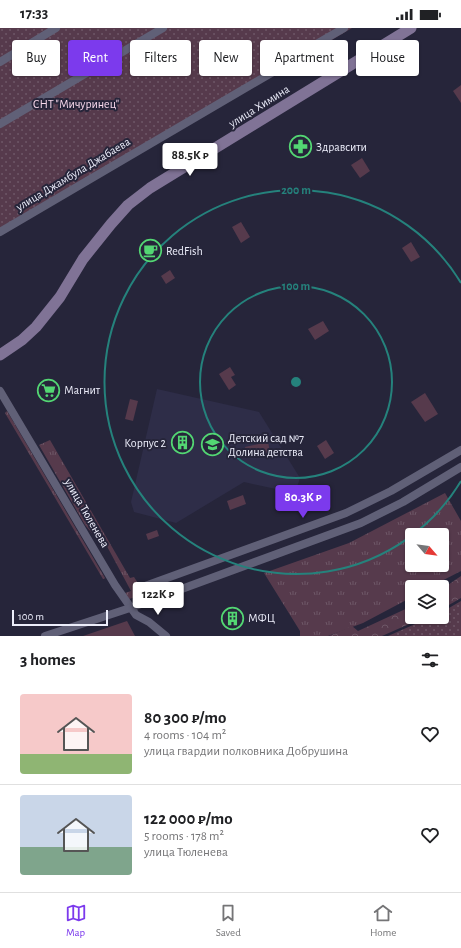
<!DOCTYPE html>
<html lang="en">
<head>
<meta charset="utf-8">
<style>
	:root { --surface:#fff; --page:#f2f2f2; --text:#202124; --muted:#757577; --line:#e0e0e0; --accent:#7c3aed }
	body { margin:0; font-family:"Alegreya Sans",sans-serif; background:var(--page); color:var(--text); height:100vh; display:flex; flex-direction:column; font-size:15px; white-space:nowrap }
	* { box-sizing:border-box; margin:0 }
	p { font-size:13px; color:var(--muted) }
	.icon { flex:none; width:22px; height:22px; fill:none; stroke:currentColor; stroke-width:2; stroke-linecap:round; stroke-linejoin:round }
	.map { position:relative; height:608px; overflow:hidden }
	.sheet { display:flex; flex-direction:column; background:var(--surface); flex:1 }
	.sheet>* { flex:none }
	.top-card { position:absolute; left:12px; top:12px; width:437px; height:36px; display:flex; gap:8px }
	.needle { width:26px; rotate:118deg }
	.fabs { position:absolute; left:405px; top:500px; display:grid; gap:8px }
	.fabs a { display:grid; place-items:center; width:44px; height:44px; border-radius:4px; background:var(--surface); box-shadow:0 1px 3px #0004; font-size:20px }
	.scale { position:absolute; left:12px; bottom:10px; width:96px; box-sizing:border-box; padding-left:4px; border:2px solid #ecedfa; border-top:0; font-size:11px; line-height:14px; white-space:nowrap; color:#ecedfa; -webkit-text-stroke:3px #26253a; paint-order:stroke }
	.price { position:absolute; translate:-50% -34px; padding:0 9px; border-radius:4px; background:#fff; color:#222; font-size:13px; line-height:26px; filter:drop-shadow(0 1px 2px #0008) }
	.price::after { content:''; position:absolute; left:50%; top:24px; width:12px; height:9px; margin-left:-6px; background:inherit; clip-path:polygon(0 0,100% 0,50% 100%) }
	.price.on { background:var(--accent); color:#fff }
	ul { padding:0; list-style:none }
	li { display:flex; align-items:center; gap:12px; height:100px; padding:0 20px }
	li+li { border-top:1px solid var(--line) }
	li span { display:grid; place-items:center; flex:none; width:112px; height:80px; border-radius:4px; color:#555 }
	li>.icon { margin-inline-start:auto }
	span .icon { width:48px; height:48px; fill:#fffc; stroke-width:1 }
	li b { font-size:17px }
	h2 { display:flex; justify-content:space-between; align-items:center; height:48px; padding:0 20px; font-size:17px }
	.tag { padding:0 14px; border-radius:4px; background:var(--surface); box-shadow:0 1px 3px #0004; font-size:14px; line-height:36px }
	.tag.on { background:var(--accent); color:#fff }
	.status { display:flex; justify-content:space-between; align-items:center; height:28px; padding:0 20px; background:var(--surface); direction:ltr }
	.status svg { height:11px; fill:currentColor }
	.dock { display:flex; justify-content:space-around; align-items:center; height:56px; border-top:1px solid var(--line); background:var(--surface); font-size:11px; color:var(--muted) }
	.dock a { display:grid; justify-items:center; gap:2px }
	.dock .on { color:var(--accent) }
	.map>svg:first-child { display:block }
</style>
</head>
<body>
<div class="status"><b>17:33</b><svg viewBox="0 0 49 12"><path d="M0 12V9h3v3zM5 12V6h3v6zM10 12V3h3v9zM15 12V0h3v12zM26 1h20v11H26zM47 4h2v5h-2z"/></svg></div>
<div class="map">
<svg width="461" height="608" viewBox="0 0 461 608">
	<defs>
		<pattern id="grass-tufts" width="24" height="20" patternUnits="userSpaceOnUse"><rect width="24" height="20" fill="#563a4c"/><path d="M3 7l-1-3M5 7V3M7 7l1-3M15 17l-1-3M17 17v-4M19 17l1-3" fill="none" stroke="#6e5767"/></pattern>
		<pattern id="forest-crowns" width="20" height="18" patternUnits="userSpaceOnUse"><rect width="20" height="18" fill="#563a4c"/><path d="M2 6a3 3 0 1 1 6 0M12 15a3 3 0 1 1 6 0" fill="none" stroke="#6e5767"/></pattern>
		<pattern id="garden-dots" width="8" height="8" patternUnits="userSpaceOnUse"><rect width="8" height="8" fill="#563a4c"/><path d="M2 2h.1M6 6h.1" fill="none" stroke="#6e5767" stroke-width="1.8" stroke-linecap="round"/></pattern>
	</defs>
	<rect width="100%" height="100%" fill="#26253a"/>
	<!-- built -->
	<path fill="#2e2d48" d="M157 361 259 384 300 450 296 462 285 463 244 454 176 495 134 484 131 474Z"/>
	<!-- grass -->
	<g fill="url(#grass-tufts)" fill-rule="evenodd">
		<path d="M7 383 105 550 104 551H103L5 385Z"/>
		<path d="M50 412 130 550 134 549 145 566 129 571 125 565 131 563 102 509 97 511 85 497 39 417Z"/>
		<path d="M445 465 461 493V543L430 559H412V569L363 595 328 608H300V603L264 545 349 515ZM412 507H442V537H412Z"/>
	</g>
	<!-- forest -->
	<g fill="url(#forest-crowns)">
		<path d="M461 548V570L442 581V561Z"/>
		<path d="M412 578V589H425L382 608H329L352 598 358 603Z"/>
	</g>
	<!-- park -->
	<g fill="#563a4c">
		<path d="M461 57V75L453 63Z"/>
		<path d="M362 130 370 143 360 150 351 137Z"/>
		<path d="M241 194 250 209 241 215 232 199Z"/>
		<path d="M411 214 420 229 411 234 402 220Z"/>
		<path d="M170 242 175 250 166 256 161 248Z"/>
		<path d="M323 293 329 303 315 312 308 301Z"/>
		<path d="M230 339 235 347 231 349 236 357 229 362 219 346Z"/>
		<path d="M425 365 438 386 425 394 411 374Z"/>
		<path d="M130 371 138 373 133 393 125 391Z"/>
		<path d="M326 412 334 425 325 431 317 418Z"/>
		<path d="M268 414 270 424 247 429 245 419Z"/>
		<path d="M243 467 246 476 230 482 227 473Z"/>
		<path d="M157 502 159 508 148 512 146 506Z"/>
		<path d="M127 593 135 608H83Z"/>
	</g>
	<!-- garden -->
	<g fill="url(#garden-dots)">
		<path d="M0 0H352L0 208Z"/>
		<path d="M461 573V608H388L431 589H442V584Z"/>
	</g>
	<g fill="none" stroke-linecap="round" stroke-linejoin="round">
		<!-- street -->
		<g stroke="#606077" stroke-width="8">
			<path d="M0 34 56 0"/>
			<path d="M0 96 163 0"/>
			<path d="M0 204 273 44 294 29 344 0"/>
			<path d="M0 363 115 557 136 587 149 594 166 608"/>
			<path d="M151 572 145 558 346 485 391 463 461 422"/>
			<path d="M45 608 130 580 361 495 403 474 461 439"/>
		</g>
		<!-- secondary -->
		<path stroke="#807396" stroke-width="11" d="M0 327 22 312 36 299 60 269 83 231 111 196 128 177 150 160 411 0"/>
	</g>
	<!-- distance rings -->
	<g fill="none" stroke="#25827c" stroke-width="2">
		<circle cx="296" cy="354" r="96"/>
		<path d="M461 453A192 192 0 1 1 461 255"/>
	</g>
	<!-- icons -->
	<defs>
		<symbol id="pharmacy-ring" viewBox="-11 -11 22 22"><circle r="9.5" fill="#26253a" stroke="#53d673" stroke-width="1.5"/><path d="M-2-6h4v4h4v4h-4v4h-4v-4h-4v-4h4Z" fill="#53d673"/></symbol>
		<symbol id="cafe-ring" viewBox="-11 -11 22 22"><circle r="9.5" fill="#26253a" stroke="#53d673" stroke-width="1.5"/><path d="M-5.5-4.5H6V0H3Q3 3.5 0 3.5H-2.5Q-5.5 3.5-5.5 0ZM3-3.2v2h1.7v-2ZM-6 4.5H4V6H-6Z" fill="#53d673"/></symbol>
		<symbol id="supermarket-ring" viewBox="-11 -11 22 22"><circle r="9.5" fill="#26253a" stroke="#53d673" stroke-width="1.5"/><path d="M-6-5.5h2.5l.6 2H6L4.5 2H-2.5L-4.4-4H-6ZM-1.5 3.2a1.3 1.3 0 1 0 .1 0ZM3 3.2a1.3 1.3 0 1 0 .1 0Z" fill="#53d673"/></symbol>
		<symbol id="building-ring" viewBox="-11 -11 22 22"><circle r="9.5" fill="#26253a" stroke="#53d673" stroke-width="1.5"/><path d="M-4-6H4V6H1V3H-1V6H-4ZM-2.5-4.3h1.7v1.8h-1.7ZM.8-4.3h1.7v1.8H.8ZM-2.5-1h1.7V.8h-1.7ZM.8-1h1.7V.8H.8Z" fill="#53d673"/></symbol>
		<symbol id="school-ring" viewBox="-11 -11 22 22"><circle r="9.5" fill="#26253a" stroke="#53d673" stroke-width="1.5"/><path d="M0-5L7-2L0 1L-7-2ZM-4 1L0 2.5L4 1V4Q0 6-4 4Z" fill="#53d673"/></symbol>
	</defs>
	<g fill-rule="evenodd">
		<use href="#pharmacy-ring" x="288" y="106" width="25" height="25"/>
		<use href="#cafe-ring" x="138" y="210" width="25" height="25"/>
		<use href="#supermarket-ring" x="36" y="350" width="25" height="25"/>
		<use href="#building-ring" x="170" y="402" width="25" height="25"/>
		<use href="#school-ring" x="200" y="404" width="25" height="25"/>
		<use href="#building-ring" x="220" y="578" width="25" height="25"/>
	</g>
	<g text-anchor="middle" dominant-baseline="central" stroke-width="4" stroke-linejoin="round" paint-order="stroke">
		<!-- park labels -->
		<g font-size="12" fill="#f8d8ec" stroke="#26253a">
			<text x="76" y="76">СНТ "Мичуринец"</text>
		</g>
		<!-- street labels -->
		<g font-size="12" fill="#ecedfa" stroke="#26253a">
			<text transform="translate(259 78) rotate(-32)">улица Химина</text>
			<text transform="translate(73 146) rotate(-31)">улица Джамбула Джабаева</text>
			<text transform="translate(87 485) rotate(60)">улица Тюленева</text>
		</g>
		<!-- poi labels -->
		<g font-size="12" fill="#ecedfa" stroke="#26253a" text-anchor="start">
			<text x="316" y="119">Здравсити</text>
			<text x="166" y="223">RedFish</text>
			<text x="64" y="362">Магнит</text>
			<text x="228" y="410">Детский сад №7<tspan x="228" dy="14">Долина детства</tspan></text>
			<text x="166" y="415" text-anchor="end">Корпус 2</text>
			<text x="248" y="590">МФЦ</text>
		</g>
	</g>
	<circle cx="296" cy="354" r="6" fill="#25827c" stroke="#26253a" stroke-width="2"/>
	<g font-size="12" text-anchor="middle" font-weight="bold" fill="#25827c" stroke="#26253a" stroke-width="4" stroke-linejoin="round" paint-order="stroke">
		<text x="296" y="166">200 m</text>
		<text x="296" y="262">100 m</text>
	</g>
</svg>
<div class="fabs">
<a><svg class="needle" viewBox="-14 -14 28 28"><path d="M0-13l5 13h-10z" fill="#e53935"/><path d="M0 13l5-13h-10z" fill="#757577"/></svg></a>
<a><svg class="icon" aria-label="layers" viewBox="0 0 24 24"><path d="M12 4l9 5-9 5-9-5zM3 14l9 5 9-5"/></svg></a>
</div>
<div class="scale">100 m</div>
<b class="price" style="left:190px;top:149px">88.5K ₽</b>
<b class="price on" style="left:303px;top:491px">80.3K ₽</b>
<b class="price" style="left:158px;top:588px">122K ₽</b>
<div class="top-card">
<a class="tag">Buy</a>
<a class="tag on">Rent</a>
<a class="tag">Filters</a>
<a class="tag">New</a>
<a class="tag">Apartment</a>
<a class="tag">House</a>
</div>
</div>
<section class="sheet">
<h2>3 homes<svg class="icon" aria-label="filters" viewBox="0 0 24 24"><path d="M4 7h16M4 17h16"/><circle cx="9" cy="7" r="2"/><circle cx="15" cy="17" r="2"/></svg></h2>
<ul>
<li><span style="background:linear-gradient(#f6c9c9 75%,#8fb573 0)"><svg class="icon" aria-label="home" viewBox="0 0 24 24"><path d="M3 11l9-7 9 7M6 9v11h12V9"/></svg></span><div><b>80 300 ₽/mo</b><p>4 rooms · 104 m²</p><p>улица гвардии полковника Добрушина</p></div><svg class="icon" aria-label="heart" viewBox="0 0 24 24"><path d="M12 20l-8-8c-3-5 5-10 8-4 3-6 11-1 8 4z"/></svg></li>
<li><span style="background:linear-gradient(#c9d6e8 65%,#7fa58c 0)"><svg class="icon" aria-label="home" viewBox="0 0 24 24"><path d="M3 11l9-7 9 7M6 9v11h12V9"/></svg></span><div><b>122 000 ₽/mo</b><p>5 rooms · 178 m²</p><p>улица Тюленева</p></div><svg class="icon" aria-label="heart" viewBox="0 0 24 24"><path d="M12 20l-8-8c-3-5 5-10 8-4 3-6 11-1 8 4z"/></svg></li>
</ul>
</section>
<nav class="dock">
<a class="on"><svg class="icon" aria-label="map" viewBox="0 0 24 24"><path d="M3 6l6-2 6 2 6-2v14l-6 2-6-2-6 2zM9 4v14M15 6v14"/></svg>Map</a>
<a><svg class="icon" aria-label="saved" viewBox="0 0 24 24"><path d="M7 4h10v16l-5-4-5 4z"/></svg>Saved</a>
<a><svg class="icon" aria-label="home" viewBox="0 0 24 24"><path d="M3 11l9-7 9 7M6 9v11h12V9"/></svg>Home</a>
</nav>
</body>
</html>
